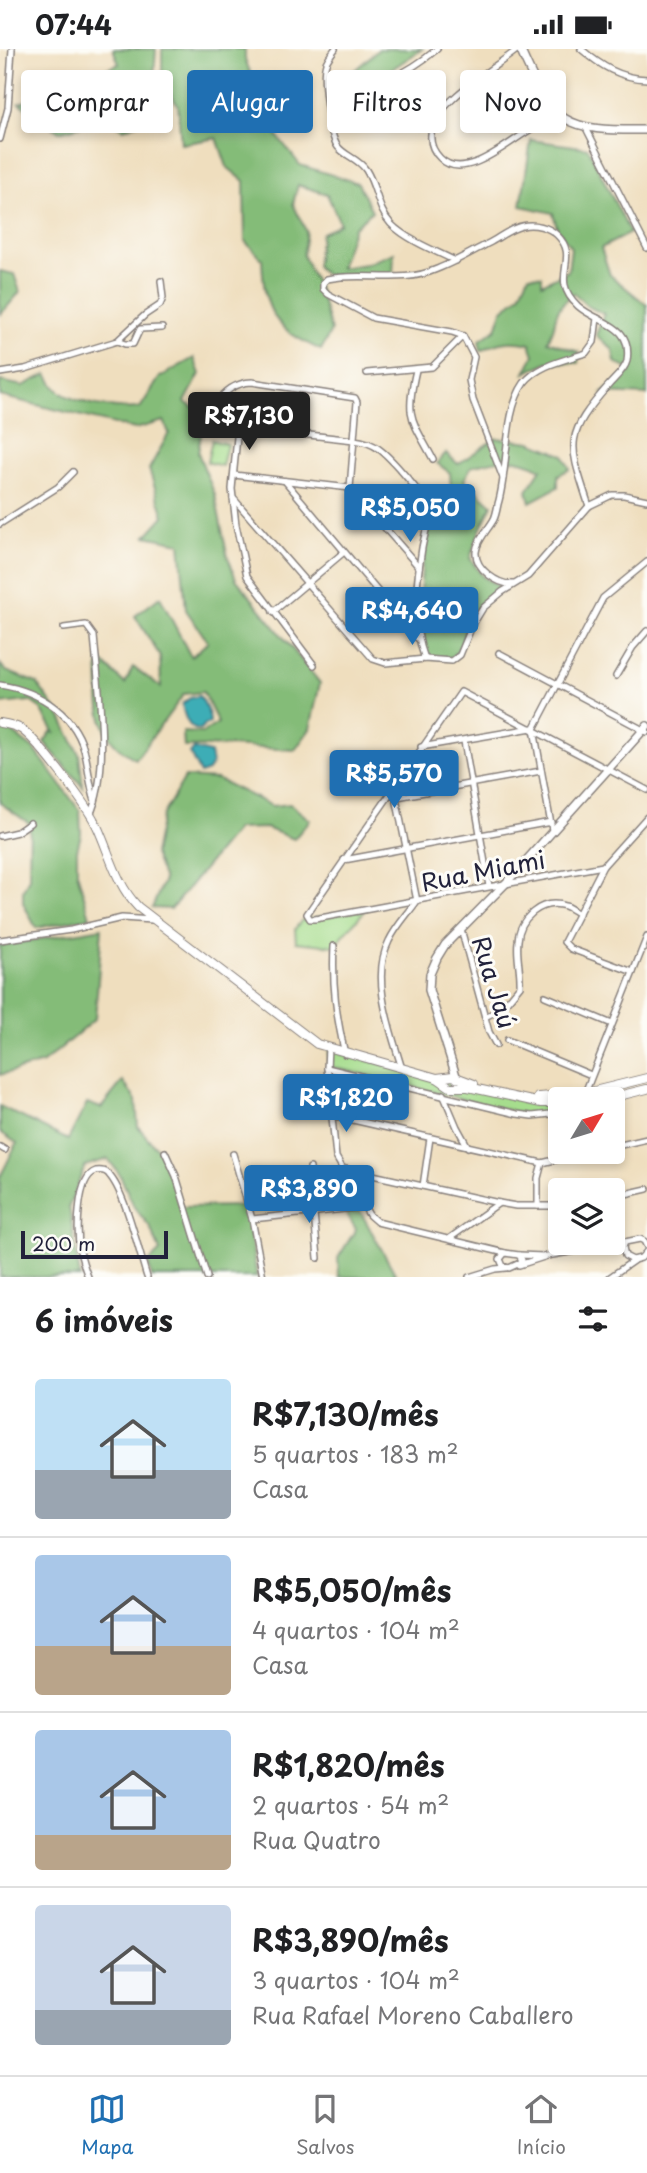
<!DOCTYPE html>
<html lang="pt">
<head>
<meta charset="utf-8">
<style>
	:root { --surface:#fff; --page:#f2f2f2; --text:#202124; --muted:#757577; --line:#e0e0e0; --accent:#1f6fb2 }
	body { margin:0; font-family:"Playpen Sans",sans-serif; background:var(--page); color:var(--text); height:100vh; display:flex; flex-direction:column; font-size:26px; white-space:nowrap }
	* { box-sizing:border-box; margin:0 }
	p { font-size:23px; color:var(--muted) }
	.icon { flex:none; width:38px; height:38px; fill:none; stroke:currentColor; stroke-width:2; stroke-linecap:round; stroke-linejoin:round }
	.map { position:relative; height:1228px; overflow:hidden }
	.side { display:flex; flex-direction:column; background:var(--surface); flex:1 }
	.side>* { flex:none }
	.banner { position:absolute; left:21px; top:21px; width:606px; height:63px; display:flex; gap:14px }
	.needle { width:46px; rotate:52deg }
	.buttons { position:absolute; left:548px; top:1038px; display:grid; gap:14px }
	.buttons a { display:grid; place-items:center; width:77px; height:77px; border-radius:7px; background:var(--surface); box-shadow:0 4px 10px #0003; font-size:35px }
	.scale { position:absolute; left:21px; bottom:18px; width:147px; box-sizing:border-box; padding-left:7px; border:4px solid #22223b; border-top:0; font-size:19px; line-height:24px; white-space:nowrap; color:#22223b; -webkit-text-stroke:5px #fdfcf7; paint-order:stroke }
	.price { position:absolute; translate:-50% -60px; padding:0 16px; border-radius:7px; background:var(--accent); color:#fff; font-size:23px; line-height:46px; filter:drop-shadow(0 2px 4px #0008) }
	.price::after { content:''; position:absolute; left:50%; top:42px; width:21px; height:16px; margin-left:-10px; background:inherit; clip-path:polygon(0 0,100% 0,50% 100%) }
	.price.current { background:#222; color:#fff }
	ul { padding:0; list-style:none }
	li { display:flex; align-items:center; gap:21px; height:175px; padding:0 35px }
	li+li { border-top:2px solid var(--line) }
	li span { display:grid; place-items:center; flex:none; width:196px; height:140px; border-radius:7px; color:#555 }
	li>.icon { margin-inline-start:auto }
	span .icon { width:84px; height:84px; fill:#fffc; stroke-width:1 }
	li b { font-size:30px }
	h2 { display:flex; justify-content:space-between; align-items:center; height:84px; padding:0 35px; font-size:30px }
	.chip { padding:0 24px; border-radius:7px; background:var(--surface); box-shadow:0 4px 10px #0003; font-size:24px; line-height:63px }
	.chip.current { background:var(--accent); color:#fff }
	.status { display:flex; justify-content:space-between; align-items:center; height:49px; padding:0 35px; background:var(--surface); direction:ltr }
	.status svg { height:19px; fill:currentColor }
	.tabs { display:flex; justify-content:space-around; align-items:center; height:98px; border-top:2px solid var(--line); background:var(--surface); font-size:19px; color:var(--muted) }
	.tabs a { display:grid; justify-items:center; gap:4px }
	.tabs .current { color:var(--accent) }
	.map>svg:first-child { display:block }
</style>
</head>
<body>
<div class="status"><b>07:44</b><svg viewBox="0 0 49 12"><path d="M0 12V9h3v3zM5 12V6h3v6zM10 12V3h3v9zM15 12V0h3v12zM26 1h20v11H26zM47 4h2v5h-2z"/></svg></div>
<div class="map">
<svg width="647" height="1228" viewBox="0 0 647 1228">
	<rect width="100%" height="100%" fill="#fdfcf7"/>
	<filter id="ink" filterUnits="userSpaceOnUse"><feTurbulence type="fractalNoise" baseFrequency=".0143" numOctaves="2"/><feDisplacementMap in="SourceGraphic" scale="14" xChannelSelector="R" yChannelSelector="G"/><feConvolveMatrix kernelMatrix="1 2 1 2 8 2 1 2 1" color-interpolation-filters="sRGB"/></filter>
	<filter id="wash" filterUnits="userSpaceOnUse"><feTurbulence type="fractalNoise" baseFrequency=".00686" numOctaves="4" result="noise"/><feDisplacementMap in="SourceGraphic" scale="28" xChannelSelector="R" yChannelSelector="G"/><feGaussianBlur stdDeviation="1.57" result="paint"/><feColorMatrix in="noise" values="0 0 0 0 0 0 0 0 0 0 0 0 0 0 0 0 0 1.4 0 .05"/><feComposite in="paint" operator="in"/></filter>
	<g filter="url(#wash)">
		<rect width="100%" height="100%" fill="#efdebe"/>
		<!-- green -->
		<g fill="#a6dd8d" stroke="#648064" stroke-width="2">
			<path d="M212 391 227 395 222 417 207 413Z"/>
			<path d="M366 860 334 897 296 893 295 880 302 871Z"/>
			<path d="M329 1001 447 1032 448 1029 456 1032 455 1035 489 1044 560 1052V1064L532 1067 328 1017Z"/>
		</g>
		<!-- forest -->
		<g fill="#84bc78" stroke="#536f5a" stroke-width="2">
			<path d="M113 0H156L151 68 124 80 106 70 59 83 19 54 119 15Z"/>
			<path d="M162 0H245V10L272 80 300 116 358 134 372 162 354 178 340 219 366 215 394 204 393 226H325L316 217 321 185 340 174 327 145 298 136 293 155 306 182 303 206 320 243 331 282 321 301C273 279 264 263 262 210L245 192 244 132 227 118 217 89 181 95 178 57 162 29Z"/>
			<path d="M379 0H422L392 20 358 38 348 27Z"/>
			<path d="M531 91 588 99 630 184 601 199 610 226 647 256V346L602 344 631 322 615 313 613 301 596 286 604 265 587 257 574 244C548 265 561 268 548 292L579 303 578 314 547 313 525 324 534 306 530 295C511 291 498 292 481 302L479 292 496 280 502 262 520 246 529 226 542 227V235L568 222 571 199 557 179 553 164 521 157Z"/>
			<path d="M0 222 14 225 20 243 0 266Z"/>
			<path d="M194 309 200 325 185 353 204 366 198 404 215 446 227 505 236 530 320 634 310 680 295 701 229 697 184 698 183 683 202 684 218 674 203 643 184 645 136 710C91 688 101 651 98 608L125 635 133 618 161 638 160 607 135 567 160 548 191 608 208 593 186 561 180 494 146 487 164 467 149 420 169 384 164 372 135 380 0 347V332L23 337 47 325C50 330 53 336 57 340 71 355 121 361 140 359L160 328Z"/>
			<path d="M496 389 531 393 563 406 570 420 558 426V438L530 453 527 442 541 420C515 406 498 409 471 418L464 431 492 456 480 481 470 509 483 528 500 538C488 548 477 557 469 570 462 585 464 598 451 609L427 608 420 589 419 562 422 519 431 464 451 443 450 424 437 414 446 404 458 415Z"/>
			<path d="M0 615 6 622 37 634 61 668 79 705 83 738 44 693 51 683 55 684 40 659 30 652 0 655Z"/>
			<path d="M0 680 9 681 35 701 80 762 81 785 77 801V823L90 868 36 879 23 854V842L29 829 30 775 0 754Z"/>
			<path d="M185 728 217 730 272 757 290 755 310 771 294 790 266 779 237 780 171 860 152 859 164 831 154 805 162 767Z"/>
			<path d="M102 879 95 970 43 1014 0 1026V897Z"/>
			<path d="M123 1032 136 1051 138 1078 161 1104 182 1158 246 1157 257 1228H152L148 1214 160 1202 150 1178 134 1158 120 1126 108 1110 85 1117 69 1157 80 1228H0V1128L17 1094 0 1083V1057L68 1091 87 1054 101 1059Z"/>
			<path d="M360 1162 397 1228H339L338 1209 356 1180 345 1163Z"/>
		</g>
		<!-- water -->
		<g fill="#3cadb6" stroke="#2f6878" stroke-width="2">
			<path d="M199 647C205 653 210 666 210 674L204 676 201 681C188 682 184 667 182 655L190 649Z"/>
			<path d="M194 700 210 704 212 715 208 722 200 725 190 705Z"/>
		</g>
	</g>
	<g filter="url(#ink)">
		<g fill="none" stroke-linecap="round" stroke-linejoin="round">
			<defs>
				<g id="minor">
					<path d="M335 0C332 4 328 9 326 14 321 27 329 86 338 98 345 107 359 110 366 121 377 138 377 160 391 175 407 191 435 202 456 212"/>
					<path d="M518 0C495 19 433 54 431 85 430 94 433 102 440 109 465 135 511 90 535 78 545 72 555 70 566 70"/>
					<path d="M581 0C601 17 620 29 647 30"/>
					<path d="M327 51C365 45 408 25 437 0"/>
					<path d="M586 79 647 199"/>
					<path d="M0 90 8 59 12 0"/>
					<path d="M117 292 125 295H133L140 280 162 279"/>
					<path d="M416 321C405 368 411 369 433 410"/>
					<path d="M0 324 25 320 117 292 145 266 160 256 163 249 161 232"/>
					<path d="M367 324 432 318 463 287"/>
					<path d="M238 378 232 440 236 476 247 527 314 616"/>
					<path d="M234 426 350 439 419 518"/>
					<path d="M503 429 473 351 469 331 474 308 463 287 452 283 373 269 328 245 323 240V234L327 230C363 222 401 236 437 220 455 213 472 203 489 194 500 188 511 179 522 177 534 174 549 178 557 186 582 210 547 228 578 257 598 275 633 274 627 312 625 321 614 330 608 337 563 388 569 395 589 457"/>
					<path d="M285 432 417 589"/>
					<path d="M350 439 357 353 355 349 252 333C220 334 200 371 238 378L354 391C363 392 371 394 379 400 389 407 428 450 429 462 429 474 424 487 422 499 416 538 411 573 425 610"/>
					<path d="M233 449 373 610 385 614 425 610 452 612 460 606 472 577 483 559 502 543 528 527 589 457 612 446H624L647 451"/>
					<path d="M0 475 58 438 73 423"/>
					<path d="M513 535C498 536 475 520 476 503 477 491 488 481 494 470 496 466 497 460 498 455 509 419 503 364 524 334 538 316 565 311 586 304L594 293 597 269"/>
					<path d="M273 563 344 503"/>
					<path d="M64 579 86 576 94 587C98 635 111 722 90 766"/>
					<path d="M499 604 647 683"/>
					<path d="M616 627 633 598 647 582"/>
					<path d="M0 636C40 642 78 666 86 709 89 724 90 737 95 752"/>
					<path d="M464 692 489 837"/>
					<path d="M421 698 532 679"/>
					<path d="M394 739 417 852C408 865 396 877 389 892 370 929 391 982 402 1020"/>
					<path d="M647 741 461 643 307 865 310 870H315L603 817 647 768"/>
					<path d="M397 748 541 722"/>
					<path d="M552 781 534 680 603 549 647 513"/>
					<path d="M0 787 17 783 30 774"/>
					<path d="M344 811 551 773"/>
					<path d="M603 817 564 893 571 900 633 923"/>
					<path d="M461 880 489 983 496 996"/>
					<path d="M0 891 71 881 122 869 152 871"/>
					<path d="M334 897C332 936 336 966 345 1005"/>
					<path d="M545 947 612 975"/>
					<path d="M485 968 501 960 520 937C521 922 516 907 518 892 519 870 541 849 565 857 569 858 575 863 579 865"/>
					<path d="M507 991 591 1026"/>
					<path d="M328 999 327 1019 336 1108 369 1166 377 1173 505 1204"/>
					<path d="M327 1019 517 1065 532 1067 560 1064"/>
					<path d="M585 1044 647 888"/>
					<path d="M443 1045 457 1078 468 1098"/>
					<path d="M331 1066 542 1114 591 1102"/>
					<path d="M0 1098 5 1101"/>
					<path d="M612 1098 647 1090"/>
					<path d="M165 1103 176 1127 207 1228"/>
					<path d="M233 1105 252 1170 263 1228"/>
					<path d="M310 1119 318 1209"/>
					<path d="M341 1119 499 1154 516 1157H560"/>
					<path d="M423 1137 430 1089"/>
					<path d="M612 1148 647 1140"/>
					<path d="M538 1157V1129L542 1114"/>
					<path d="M252 1170 363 1158"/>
					<path d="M450 1189 499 1154"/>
					<path d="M647 1198 644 1192 640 1190 625 1193 623 1198 625 1207 633 1211 641 1209 647 1202"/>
					<path d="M505 1204 519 1206 522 1211 520 1214 509 1219 503 1217 500 1210Z"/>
					<path d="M519 1206 544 1207"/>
					<path d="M519 1216 547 1207 625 1193"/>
					<path d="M88 1228C85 1220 82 1211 80 1202 77 1185 76 1128 96 1122 101 1121 107 1122 110 1127 126 1146 139 1203 147 1228"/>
					<path d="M469 1228 495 1220 506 1219"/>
					<path d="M610 1228 633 1212"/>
				</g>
				<g id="tertiary">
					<path d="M520 0C553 76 564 82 647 81"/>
					<path d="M457 1030 429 941 430 925 437 909 445 896 506 834 647 677"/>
				</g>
				<g id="secondary">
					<path d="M0 674C7 675 14 676 21 680 38 691 88 758 97 777 110 805 116 835 138 858L317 995 437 1029 450 1038H468L541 1054H560"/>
					<path d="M437 1029 453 1027 474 1035"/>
					<path d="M538 1048 582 1045 647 1029"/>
					<path d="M606 1050 647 1040"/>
				</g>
			</defs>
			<!-- minor casing -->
			<use href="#minor" stroke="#88807c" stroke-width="8"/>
			<!-- tertiary casing -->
			<use href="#tertiary" stroke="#88807c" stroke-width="10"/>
			<!-- secondary casing -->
			<use href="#secondary" stroke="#88807c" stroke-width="10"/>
			<!-- minor -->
			<use href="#minor" stroke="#fff" stroke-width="5"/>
			<!-- tertiary -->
			<use href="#tertiary" stroke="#fff" stroke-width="7"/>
			<!-- secondary -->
			<use href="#secondary" stroke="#fff" stroke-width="8"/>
		</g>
	</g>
	<g text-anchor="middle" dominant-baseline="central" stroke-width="6" stroke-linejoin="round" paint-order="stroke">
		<!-- street labels -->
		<g font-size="24" fill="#22223b" stroke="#fdfcf7">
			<text transform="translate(483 821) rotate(-11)">Rua Miami</text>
			<text transform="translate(495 933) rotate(73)">Rua Jaú</text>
		</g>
	</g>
</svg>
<div class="buttons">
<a><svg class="needle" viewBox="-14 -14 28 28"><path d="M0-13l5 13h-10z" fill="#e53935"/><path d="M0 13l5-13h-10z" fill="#757577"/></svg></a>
<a><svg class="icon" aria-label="layers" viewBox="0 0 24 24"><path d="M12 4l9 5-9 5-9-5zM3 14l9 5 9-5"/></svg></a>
</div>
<div class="scale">200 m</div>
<b class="price current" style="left:249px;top:403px">R$7,130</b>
<b class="price" style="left:410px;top:495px">R$5,050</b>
<b class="price" style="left:412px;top:598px">R$4,640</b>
<b class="price" style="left:394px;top:761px">R$5,570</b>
<b class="price" style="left:346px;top:1085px">R$1,820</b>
<b class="price" style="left:309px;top:1176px">R$3,890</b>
<div class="banner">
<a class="chip">Comprar</a>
<a class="chip current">Alugar</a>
<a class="chip">Filtros</a>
<a class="chip">Novo</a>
</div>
</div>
<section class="side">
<h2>6 imóveis<svg class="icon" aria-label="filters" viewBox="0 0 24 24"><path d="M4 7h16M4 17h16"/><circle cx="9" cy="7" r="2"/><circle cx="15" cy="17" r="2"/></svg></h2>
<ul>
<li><span style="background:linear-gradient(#bfe0f5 65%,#9aa5b1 0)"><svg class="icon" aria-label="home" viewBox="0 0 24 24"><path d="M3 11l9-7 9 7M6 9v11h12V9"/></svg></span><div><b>R$7,130/mês</b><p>5 quartos · 183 m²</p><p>Casa</p></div></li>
<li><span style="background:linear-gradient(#a9c7e8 65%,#b9a48a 0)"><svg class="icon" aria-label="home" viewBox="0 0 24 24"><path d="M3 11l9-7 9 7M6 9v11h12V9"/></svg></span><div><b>R$5,050/mês</b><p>4 quartos · 104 m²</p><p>Casa</p></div></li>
<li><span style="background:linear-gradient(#a9c7e8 75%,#b9a48a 0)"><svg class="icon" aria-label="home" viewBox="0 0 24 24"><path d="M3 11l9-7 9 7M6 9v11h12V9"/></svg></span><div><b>R$1,820/mês</b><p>2 quartos · 54 m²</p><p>Rua Quatro</p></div></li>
<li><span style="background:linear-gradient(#c9d6e8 75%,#9aa5b1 0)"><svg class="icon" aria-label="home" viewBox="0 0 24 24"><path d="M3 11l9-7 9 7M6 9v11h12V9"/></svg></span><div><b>R$3,890/mês</b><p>3 quartos · 104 m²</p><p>Rua Rafael Moreno Caballero</p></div></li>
</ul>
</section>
<nav class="tabs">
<a class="current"><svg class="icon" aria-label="map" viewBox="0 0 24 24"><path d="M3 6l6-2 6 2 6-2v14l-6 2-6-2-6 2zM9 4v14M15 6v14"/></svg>Mapa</a>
<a><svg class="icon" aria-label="saved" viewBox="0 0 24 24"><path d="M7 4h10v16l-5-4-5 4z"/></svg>Salvos</a>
<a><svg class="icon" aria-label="home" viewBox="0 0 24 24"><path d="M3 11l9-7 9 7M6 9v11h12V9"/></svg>Início</a>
</nav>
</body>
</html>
